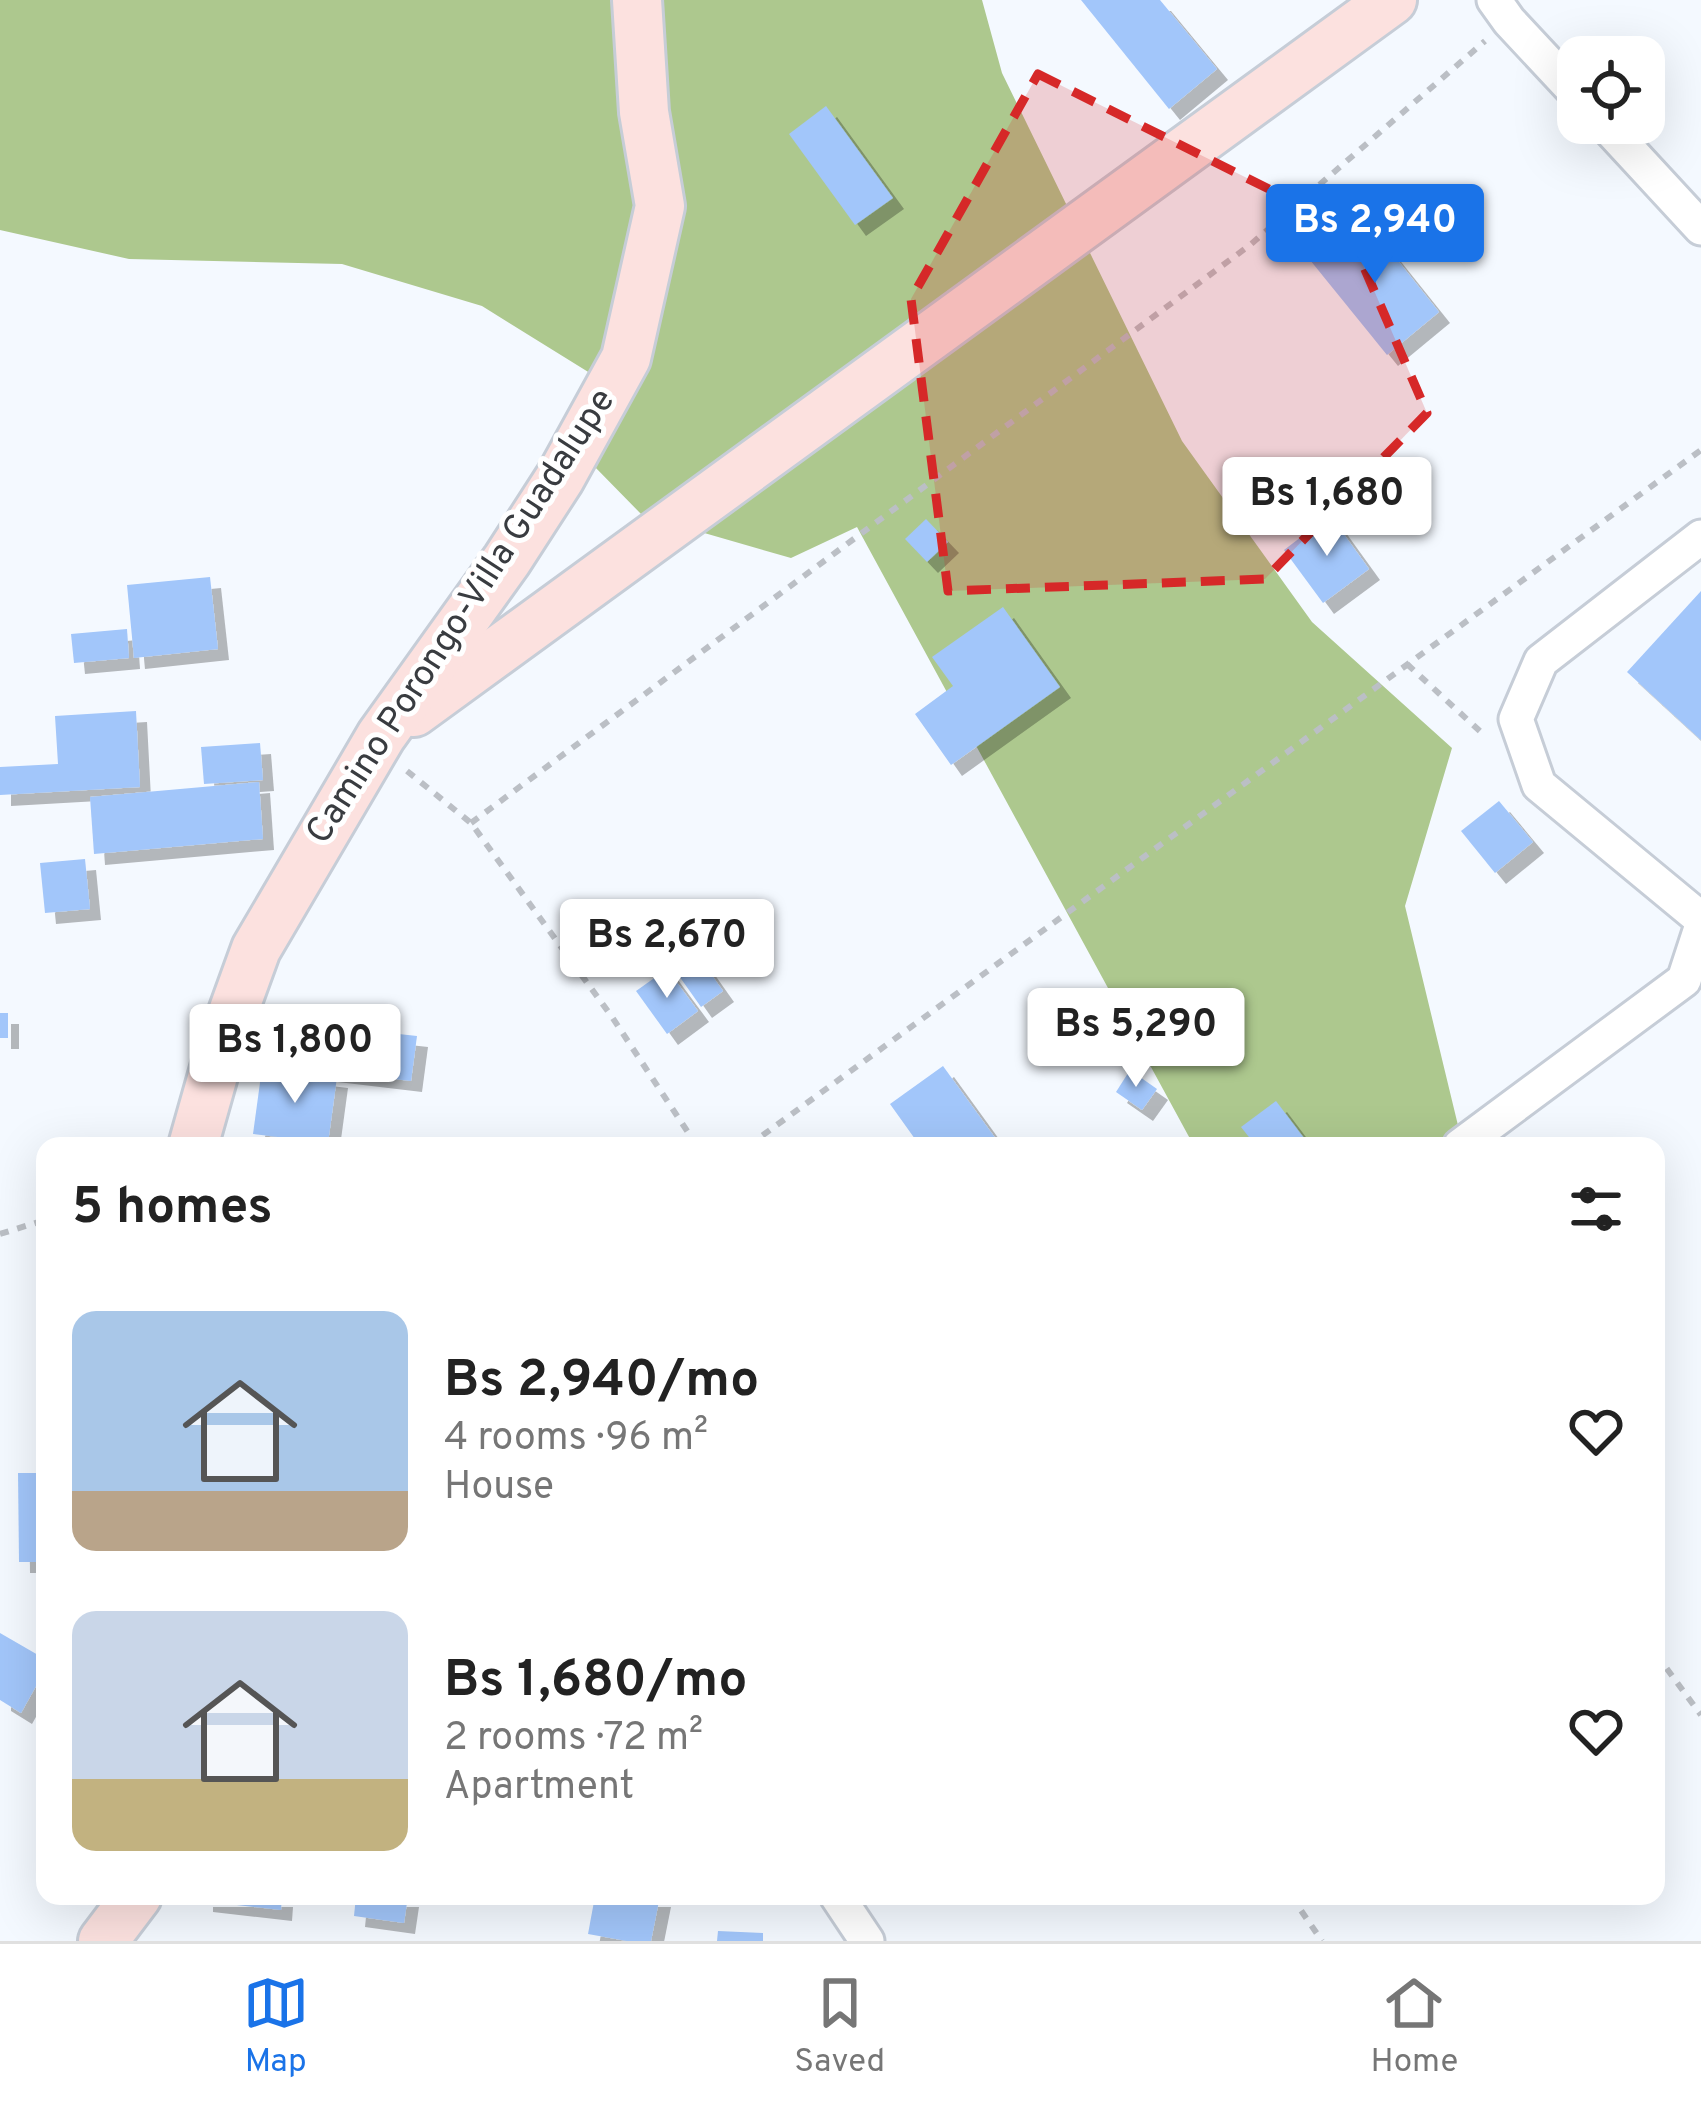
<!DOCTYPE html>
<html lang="en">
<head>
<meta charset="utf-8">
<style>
	:root { --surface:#fff; --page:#f2f2f2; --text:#222; --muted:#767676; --line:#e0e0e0; --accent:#1a73e8 }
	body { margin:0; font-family:Overpass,sans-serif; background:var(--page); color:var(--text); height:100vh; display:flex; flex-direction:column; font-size:45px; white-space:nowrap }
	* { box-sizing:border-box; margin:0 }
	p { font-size:39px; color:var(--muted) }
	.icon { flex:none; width:66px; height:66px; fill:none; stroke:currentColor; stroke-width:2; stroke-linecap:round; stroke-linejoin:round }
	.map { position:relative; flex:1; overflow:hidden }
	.sheet { position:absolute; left:36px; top:1137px; width:1629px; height:768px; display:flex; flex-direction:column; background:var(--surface); border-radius:24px; box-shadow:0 12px 48px #0002 }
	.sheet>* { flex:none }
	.buttons { position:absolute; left:1557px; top:36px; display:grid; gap:24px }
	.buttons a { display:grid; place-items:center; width:108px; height:108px; border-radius:24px; background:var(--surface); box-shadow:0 12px 48px #0002; font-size:60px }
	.price { position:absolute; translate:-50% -102px; padding:0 27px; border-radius:12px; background:#fff; color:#222; font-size:39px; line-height:78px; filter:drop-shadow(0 3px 6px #0008) }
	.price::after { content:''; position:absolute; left:50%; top:72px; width:36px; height:27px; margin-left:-18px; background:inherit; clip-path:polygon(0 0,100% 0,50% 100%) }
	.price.selected { background:var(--accent); color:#fff }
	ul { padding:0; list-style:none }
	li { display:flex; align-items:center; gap:36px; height:300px; padding:0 36px }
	li span { display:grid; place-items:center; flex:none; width:336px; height:240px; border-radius:24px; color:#555 }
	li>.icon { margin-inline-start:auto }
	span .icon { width:144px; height:144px; fill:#fffc; stroke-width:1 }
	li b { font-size:51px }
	h2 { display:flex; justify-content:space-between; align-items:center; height:144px; padding:0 36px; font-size:51px }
	.dock { display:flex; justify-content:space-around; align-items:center; height:168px; border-top:3px solid var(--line); background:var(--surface); font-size:33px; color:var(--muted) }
	.dock a { display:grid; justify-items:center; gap:6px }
	.dock .selected { color:var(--accent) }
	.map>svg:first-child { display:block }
</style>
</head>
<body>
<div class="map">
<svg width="1701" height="1941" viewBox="0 0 1701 1941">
	<defs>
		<filter id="shadow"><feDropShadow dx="11" dy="11" stdDeviation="0" flood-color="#0004"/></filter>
	</defs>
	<rect width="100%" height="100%" fill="#f4f9ff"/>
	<!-- forest -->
	<path fill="#adc88e" d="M0 0H982L1002 73 1182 441 1312 622 1452 748 1405 906 1463 1146H1194L857 527 791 558 642 515 593 465 606 383 482 306 342 264 129 259 0 230Z"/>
	<!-- building -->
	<g fill="#a2c6fa" filter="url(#shadow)">
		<path d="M1081 0H1160L1217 69 1169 109Z"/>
		<path d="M826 106 893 198 855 225 789 134Z"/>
		<path d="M1363 217 1439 312 1387 355 1310 260Z"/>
		<path d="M1330 515 1369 569 1323 603 1284 550Z"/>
		<path d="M926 519 948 542 927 562 905 539Z"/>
		<path d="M210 577 218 649 134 658 127 585Z"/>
		<path d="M1701 591V740L1627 672Z"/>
		<path d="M1003 607 1060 687 951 765 915 714 953 686 932 657Z"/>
		<path d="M127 629 129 658 74 663 71 634Z"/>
		<path d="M136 711 140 787 0 795V767L58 764 55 716Z"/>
		<path d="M260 743 263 780 204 784 201 747Z"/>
		<path d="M259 782 263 839 94 854 90 797Z"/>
		<path d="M1499 801 1533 842 1495 873 1461 831Z"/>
		<path d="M85 859 90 909 45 913 40 863Z"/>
		<path d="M694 950 723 991 701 1007 672 966Z"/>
		<path d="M667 969 698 1011 667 1034 636 991Z"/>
		<rect x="0" y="1013" width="8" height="25"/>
		<path d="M298 1023 417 1036 411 1081 293 1067Z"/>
		<path d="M943 1066 1001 1146H920L890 1104Z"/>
		<path d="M262 1068 337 1077 328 1143 253 1134Z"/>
		<path d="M1130 1070 1157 1089 1142 1110 1116 1092Z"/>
		<path d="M1276 1101 1304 1138 1294 1146H1256L1241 1127Z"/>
		<path d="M18 1473H45V1562H19Z"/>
		<path d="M0 1633 45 1659V1670L21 1713 0 1700Z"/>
		<path d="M202 1896H282L281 1910 202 1901Z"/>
		<path d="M356 1896H408L404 1923 354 1916Z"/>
		<path d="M595 1896H660L651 1941H627L588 1934Z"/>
		<path d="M718 1931 763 1933V1941H717Z"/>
	</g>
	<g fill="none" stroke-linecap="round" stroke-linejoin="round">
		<defs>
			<g id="street">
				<path d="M1494 0 1509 21 1578 95"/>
				<path d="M1604 123 1701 228"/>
				<path d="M1701 537 1541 661 1516 719 1539 785 1701 919"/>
				<path d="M1460 1146 1684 980 1701 928"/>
				<path d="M837 1896 867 1941"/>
			</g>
			<g id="secondary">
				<path d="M414 712 1392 0"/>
				<path d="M193 1146 223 1040 256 949 381 736 507 560 560 478 626 358 660 206 644 112 637 0"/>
				<path d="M103 1941 137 1896"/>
			</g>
		</defs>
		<!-- street casing -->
		<use href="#street" stroke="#c6cdd7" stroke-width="39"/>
		<!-- secondary casing -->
		<use href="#secondary" stroke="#c6cdd7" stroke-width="54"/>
		<!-- path -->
		<g stroke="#bbbfc5" stroke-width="6" stroke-dasharray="9 9" stroke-linecap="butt">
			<path d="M1407 664 1483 734"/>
			<path d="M407 771 471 823 612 1017 697 1146"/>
			<path d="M471 823 1250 245 1485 41"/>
			<path d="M748 1146 1701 450"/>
			<path d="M0 1234 45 1220"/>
			<path d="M1656 1654 1701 1715"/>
			<path d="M1291 1896 1322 1941"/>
		</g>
		<!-- street -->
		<use href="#street" stroke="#fff" stroke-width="33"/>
		<!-- secondary -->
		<use href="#secondary" stroke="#fce1df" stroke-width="48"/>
	</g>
	<!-- marked area -->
	<path fill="#d62828" fill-opacity="0.2" stroke="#d62828" stroke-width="9" stroke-dasharray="24 15" stroke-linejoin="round" d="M1038 74 1347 228 1427 413 1265 579 948 591 911 299Z"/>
	<g text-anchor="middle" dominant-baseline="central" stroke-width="10" stroke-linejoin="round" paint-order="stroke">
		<!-- street labels -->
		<g font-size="36" fill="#393c40" stroke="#fff">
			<text transform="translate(462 617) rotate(-57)">Camino Porongo-Villa Guadalupe</text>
		</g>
	</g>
</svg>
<div class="buttons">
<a><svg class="icon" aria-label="locate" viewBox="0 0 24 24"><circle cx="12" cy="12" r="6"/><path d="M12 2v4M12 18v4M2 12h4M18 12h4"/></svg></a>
</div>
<b class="price selected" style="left:1375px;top:286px">Bs 2,940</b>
<b class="price" style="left:1327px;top:559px">Bs 1,680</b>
<b class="price" style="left:667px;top:1001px">Bs 2,670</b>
<b class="price" style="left:1136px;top:1090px">Bs 5,290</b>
<b class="price" style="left:295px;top:1106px">Bs 1,800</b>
<section class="sheet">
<h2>5 homes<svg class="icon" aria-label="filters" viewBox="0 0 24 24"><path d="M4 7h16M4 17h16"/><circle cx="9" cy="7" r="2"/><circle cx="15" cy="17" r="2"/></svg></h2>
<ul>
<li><span style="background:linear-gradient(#a9c7e8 75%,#b9a48a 0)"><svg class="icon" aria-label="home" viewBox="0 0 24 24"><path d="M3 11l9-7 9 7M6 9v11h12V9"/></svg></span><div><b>Bs 2,940/mo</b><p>4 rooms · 96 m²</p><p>House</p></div><svg class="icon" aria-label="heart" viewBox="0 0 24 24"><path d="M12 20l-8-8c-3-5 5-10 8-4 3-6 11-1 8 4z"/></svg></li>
<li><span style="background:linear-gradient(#c9d6e8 70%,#c2b280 0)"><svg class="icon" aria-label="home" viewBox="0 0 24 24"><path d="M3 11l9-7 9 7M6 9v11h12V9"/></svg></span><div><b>Bs 1,680/mo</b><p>2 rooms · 72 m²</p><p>Apartment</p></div><svg class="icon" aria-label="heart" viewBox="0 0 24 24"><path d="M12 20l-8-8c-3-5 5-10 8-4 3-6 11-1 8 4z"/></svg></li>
</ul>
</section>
</div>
<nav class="dock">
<a class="selected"><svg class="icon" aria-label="map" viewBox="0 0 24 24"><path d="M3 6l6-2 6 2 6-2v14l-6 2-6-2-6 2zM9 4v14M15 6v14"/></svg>Map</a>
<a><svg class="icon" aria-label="saved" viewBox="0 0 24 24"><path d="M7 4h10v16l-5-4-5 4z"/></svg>Saved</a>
<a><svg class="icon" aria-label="home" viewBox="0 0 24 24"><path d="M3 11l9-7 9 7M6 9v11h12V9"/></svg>Home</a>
</nav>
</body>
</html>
